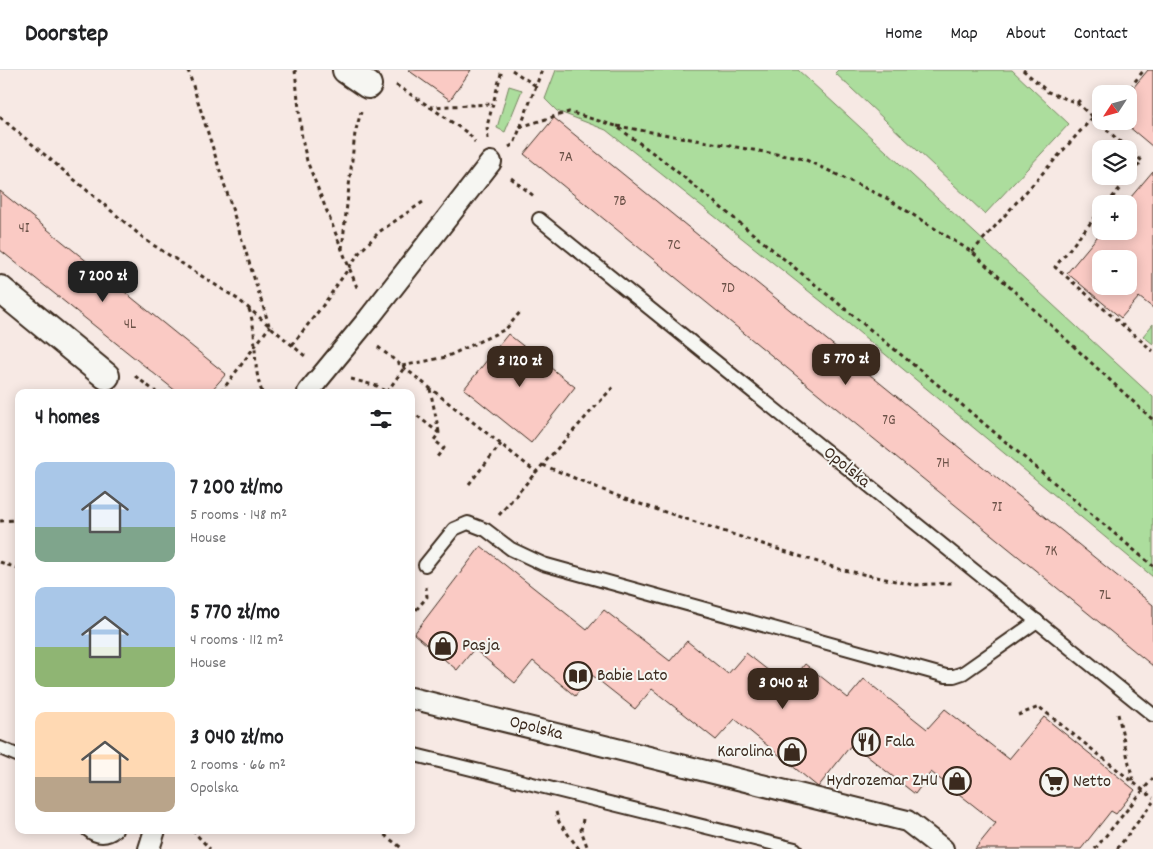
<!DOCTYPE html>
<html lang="en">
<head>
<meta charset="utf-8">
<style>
	:root { --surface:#fff; --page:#f6f6f6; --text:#202124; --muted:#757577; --line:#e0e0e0; --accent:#3b2a1e }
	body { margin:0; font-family:Dekko,sans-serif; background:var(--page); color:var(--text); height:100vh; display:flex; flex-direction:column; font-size:19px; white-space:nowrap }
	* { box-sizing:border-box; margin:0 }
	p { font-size:16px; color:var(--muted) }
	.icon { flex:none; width:28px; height:28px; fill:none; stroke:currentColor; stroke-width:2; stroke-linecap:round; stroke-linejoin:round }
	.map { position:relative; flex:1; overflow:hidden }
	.details { position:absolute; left:15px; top:319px; width:400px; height:445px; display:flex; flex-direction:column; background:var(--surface); border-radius:10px; box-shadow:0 2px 12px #0003 }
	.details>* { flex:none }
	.needle { width:32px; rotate:234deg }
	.buttons { position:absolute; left:1092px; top:15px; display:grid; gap:10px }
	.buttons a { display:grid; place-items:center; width:45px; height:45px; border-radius:10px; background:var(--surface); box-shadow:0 2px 12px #0003; font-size:25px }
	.price { position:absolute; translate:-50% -42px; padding:0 11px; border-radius:10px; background:var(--accent); color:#fff; font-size:16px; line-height:32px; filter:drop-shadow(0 1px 2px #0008) }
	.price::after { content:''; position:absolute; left:50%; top:30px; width:15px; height:11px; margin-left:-8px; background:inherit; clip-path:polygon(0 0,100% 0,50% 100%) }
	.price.active { background:#222; color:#fff }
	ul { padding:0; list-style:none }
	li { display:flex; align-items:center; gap:15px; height:125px; padding:0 20px }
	li span { display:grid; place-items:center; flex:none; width:140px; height:100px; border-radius:10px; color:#555 }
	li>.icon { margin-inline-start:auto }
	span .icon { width:60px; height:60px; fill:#fffc; stroke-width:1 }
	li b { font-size:21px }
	h2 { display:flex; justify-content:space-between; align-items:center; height:60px; padding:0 20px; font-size:21px }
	header { display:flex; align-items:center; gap:30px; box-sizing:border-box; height:70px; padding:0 25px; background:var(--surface); border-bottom:1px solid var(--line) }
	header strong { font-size:24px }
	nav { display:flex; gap:28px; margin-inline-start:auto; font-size:18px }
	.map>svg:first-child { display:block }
</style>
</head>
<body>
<header>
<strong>Doorstep</strong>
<nav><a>Home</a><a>Map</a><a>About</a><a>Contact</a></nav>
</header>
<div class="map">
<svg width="1153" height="779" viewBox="0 0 1153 779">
	<rect width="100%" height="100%" fill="#f7e9e4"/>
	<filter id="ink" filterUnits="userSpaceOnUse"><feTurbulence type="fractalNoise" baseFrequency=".02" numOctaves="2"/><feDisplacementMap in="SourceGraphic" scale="10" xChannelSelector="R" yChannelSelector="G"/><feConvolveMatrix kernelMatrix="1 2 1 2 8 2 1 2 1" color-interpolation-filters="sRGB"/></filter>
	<g filter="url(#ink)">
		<!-- green -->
		<g fill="#acdd9d" stroke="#74845e">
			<path d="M556 0H798L1153 327V507L826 235 606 60 557 41 545 29Z"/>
			<path d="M838 0H1012L1069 54 985 144 835 3Z"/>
			<path d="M509 16 522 20 505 62 497 58Z"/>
			<path d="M1153 254V274L1143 266Z"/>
		</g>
		<!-- building -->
		<g fill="#facac4" stroke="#3b2a1e" fill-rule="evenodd">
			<path d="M408 0H471L450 30Z"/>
			<path d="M1148 0H1153V77L1122 51H1129L1128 24Z"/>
			<path d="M554 48 1153 535V596L524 84Z"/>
			<path d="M1153 101V238L1139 227 1121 248 1067 203 1102 161H1129V134H1125ZM1101 189H1129V216H1101Z"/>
			<path d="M0 121 226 304 210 322H177L0 180Z"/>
			<path d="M508 264 575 317 531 373 464 319Z"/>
			<path d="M481 476 587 560 604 540 670 591 687 571 728 604 746 583 788 616 805 594 848 628 864 609 927 659 945 639 1009 689 1044 647 1135 720 1116 744 1111 741 1081 779H975L996 753 931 702 915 724 852 674 818 717 735 649 716 670 652 619 635 639 592 605 575 626 533 591 515 613 474 579 457 600 414 564Z"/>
		</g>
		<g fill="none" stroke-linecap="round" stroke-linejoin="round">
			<defs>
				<g id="service">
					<path d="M539 149 1153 645"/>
					<path d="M425 495 454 459 468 453 486 460 511 479 543 494 946 606H954L963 603 1037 551"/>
					<path d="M0 678 19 686"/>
					<path d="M411 684 795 779"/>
					<path d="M88 760C97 768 107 768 116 760"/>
				</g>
				<g id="pedestrian">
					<path d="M308 322 369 248 491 92"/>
					<path d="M411 628 907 751 943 779"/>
					<path d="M149 779 155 760"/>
				</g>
				<g id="minor">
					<path d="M346 0 368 15"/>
					<path d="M0 219 106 306"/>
				</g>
			</defs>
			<!-- service casing -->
			<use href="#service" stroke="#3b2a1e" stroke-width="16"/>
			<!-- pedestrian casing -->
			<use href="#pedestrian" stroke="#3b2a1e" stroke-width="24"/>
			<!-- minor casing -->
			<use href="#minor" stroke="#3b2a1e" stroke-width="30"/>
			<!-- path -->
			<g stroke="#3b2a1e" stroke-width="3" stroke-dasharray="4 4" stroke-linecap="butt">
				<path d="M188 0 269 255"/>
				<path d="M295 0 302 69 307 91 358 220"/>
				<path d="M512 0 536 16"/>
				<path d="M1023 0 1048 22 1077 33 1128 79"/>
				<path d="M396 15 430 37 492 34"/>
				<path d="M1125 24 1144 0"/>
				<path d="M1077 33 1082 28"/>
				<path d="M430 37 469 64 475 72"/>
				<path d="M0 47 147 171 239 230 306 287"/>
				<path d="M617 56 804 89 888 129 972 182 1153 350"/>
				<path d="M520 57 569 42 616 56 664 91 943 319 1153 496"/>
				<path d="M488 69 487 56 502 0"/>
				<path d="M509 77 514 74 542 0"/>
				<path d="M511 108 535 127"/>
				<path d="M1107 134 1142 91 1129 79"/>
				<path d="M1101 140 1055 197 1153 281"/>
				<path d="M342 179 355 63 361 42"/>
				<path d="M972 182 1093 47"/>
				<path d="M249 239C259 268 251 293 262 322"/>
				<path d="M292 275 324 234 359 183 379 162 426 130"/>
				<path d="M378 277 536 402 614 316"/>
				<path d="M402 296 446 287 506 259 521 241"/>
				<path d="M135 306 156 322"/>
				<path d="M351 309 377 316 386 322"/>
				<path d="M430 319 439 362"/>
				<path d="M221 322 270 256"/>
				<path d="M387 322 404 298"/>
				<path d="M411 341 439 363 434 370 444 378 437 387"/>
				<path d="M543 395 625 429 839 499 914 515 953 513"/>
				<path d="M469 414 501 374"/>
				<path d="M499 445 536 402"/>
				<path d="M0 451 19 450"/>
				<path d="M0 492 19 499"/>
				<path d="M411 546 427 527 426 517"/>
				<path d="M1118 644 1133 711"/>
				<path d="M1018 645 1039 637 1153 728"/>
				<path d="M556 742 559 752 579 779"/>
				<path d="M583 749 581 760 588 779"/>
				<path d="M192 760 210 779"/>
				<path d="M378 760 403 779"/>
				<path d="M1095 779 1153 708"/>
				<path d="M1117 779 1153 732"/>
			</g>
			<!-- service -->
			<use href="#service" stroke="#f6f6f2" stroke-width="12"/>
			<!-- pedestrian -->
			<use href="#pedestrian" stroke="#f6f6f2" stroke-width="20"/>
			<!-- minor -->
			<use href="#minor" stroke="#f6f6f2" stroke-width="26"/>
		</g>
	</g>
	<!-- icons -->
	<defs>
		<symbol id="shop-ring" viewBox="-11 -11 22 22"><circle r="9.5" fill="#f6f6f2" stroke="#3b2a1e" stroke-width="1.5"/><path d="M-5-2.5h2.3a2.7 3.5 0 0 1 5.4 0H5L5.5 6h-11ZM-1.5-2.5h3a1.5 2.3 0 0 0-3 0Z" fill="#3b2a1e"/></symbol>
		<symbol id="library-ring" viewBox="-11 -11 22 22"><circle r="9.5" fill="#f6f6f2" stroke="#3b2a1e" stroke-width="1.5"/><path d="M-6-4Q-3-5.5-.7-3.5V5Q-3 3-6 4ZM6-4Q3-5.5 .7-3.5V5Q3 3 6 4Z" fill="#3b2a1e"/></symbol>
		<symbol id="restaurant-ring" viewBox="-11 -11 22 22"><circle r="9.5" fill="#f6f6f2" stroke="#3b2a1e" stroke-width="1.5"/><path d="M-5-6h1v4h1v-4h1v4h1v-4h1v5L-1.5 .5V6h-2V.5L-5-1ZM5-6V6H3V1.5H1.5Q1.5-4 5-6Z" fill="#3b2a1e"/></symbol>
		<symbol id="supermarket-ring" viewBox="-11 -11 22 22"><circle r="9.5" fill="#f6f6f2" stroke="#3b2a1e" stroke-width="1.5"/><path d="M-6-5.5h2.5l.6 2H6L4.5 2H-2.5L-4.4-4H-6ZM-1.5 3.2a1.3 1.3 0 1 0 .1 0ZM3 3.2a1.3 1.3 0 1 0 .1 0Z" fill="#3b2a1e"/></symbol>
	</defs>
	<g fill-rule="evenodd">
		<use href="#shop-ring" x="427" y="560" width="32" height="32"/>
		<use href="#library-ring" x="562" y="590" width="32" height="32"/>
		<use href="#restaurant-ring" x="850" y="656" width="32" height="32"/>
		<use href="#shop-ring" x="776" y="666" width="32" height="32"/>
		<use href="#shop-ring" x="941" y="695" width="32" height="32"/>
		<use href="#supermarket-ring" x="1038" y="696" width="32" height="32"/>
	</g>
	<g text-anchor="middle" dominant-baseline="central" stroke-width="4" stroke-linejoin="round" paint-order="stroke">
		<!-- number labels -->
		<g font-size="15" fill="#6b5248">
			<text x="566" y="88">7A</text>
			<text x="620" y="132">7B</text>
			<text x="24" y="159">4I</text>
			<text x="674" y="176">7C</text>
			<text x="728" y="219">7D</text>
			<text x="130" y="255">4L</text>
			<text x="889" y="351">7G</text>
			<text x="943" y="394">7H</text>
			<text x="997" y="438">7I</text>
			<text x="1051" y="482">7K</text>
			<text x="1105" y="526">7L</text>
		</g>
		<!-- street labels -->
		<g font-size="18" fill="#3b2a1e" stroke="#f6f6f2">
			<text transform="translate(846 398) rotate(39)">Opolska</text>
			<text transform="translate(536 659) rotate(14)">Opolska</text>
		</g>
		<!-- poi labels -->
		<g font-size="18" fill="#3b2a1e" stroke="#f6f6f2" text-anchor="start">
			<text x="462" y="576">Pasja</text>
			<text x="597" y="606">Babie Lato</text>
			<text x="885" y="672">Fala</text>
			<text x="773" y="682" text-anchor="end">Karolina</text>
			<text x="938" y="711" text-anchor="end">Hydrozemar ZHU</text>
			<text x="1073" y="712">Netto</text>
		</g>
	</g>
</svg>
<div class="buttons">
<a><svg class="needle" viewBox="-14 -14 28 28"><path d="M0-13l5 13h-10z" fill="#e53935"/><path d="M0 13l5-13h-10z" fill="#757577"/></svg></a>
<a><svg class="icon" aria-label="layers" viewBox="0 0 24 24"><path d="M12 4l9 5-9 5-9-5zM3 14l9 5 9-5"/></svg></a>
<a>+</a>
<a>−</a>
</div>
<b class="price active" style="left:103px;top:233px">7 200 zł</b>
<b class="price" style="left:846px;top:316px">5 770 zł</b>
<b class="price" style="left:520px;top:318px">3 120 zł</b>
<b class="price" style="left:783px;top:640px">3 040 zł</b>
<section class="details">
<h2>4 homes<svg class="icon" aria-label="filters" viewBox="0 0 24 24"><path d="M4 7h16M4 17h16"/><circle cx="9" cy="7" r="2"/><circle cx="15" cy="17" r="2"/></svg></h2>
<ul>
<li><span style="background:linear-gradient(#a9c7e8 65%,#7fa58c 0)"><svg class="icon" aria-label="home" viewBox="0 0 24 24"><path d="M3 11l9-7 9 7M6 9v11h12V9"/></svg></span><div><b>7 200 zł/mo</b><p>5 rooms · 148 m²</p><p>House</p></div></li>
<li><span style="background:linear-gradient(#a9c7e8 60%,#8fb573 0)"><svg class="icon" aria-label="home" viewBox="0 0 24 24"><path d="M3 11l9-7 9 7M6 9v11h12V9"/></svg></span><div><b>5 770 zł/mo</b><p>4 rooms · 112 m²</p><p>House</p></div></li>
<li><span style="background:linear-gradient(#ffd9b3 65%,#b9a48a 0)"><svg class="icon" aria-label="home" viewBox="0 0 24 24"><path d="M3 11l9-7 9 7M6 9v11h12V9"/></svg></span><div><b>3 040 zł/mo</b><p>2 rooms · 66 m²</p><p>Opolska</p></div></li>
</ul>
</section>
</div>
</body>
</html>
